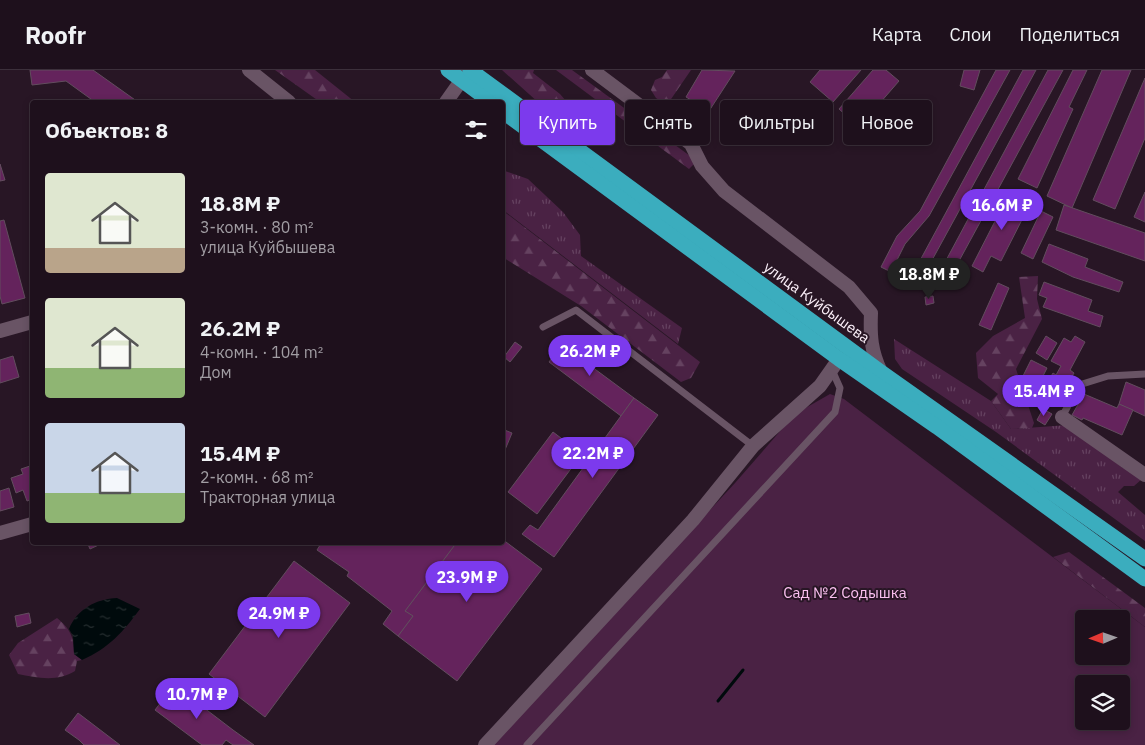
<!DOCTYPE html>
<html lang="ru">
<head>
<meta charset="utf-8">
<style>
	:root { --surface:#1e101c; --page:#261925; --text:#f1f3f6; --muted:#a19da3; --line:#3c303b; --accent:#7c3aed }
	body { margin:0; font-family:"IBM Plex Sans",sans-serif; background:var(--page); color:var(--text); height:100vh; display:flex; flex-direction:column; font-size:19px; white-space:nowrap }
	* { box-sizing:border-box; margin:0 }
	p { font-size:16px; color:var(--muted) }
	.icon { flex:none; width:28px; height:28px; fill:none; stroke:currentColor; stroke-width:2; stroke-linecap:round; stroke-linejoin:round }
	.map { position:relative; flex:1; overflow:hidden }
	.side { position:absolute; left:30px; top:30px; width:475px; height:445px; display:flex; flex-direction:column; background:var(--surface); border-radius:5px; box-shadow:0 2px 8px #0003,0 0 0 1px var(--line) }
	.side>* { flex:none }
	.banner { position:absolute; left:520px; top:30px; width:475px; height:45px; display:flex; gap:10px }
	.needle { width:32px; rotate:268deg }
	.tools { position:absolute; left:1075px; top:540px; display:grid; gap:10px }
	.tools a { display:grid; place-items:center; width:55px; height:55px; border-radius:5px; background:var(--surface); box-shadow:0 2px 8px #0003,0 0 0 1px var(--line); font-size:25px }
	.price { position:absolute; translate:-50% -42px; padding:0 11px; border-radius:18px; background:var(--accent); color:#fff; font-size:16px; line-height:32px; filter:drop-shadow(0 1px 2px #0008) }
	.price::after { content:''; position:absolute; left:50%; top:30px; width:15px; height:11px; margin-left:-8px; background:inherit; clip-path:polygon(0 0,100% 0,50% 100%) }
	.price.on { background:#222; color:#fff }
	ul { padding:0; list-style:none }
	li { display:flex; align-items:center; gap:15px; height:125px; padding:0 15px }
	li span { display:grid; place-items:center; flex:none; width:140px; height:100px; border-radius:5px; color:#555 }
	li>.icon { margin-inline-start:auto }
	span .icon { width:60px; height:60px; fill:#fffc; stroke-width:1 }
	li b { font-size:21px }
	h2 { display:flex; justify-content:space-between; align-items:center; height:60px; padding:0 15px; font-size:21px }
	.tag { padding:0 18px; border-radius:5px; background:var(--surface); box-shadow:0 2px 8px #0003,0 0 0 1px var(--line); font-size:18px; line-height:45px }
	.tag.on { background:var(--accent); color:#fff }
	header { display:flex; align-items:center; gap:30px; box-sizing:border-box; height:70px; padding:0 25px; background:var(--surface); border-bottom:1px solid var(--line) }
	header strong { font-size:24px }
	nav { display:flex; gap:28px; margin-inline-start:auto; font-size:18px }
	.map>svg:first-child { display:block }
</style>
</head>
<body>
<header>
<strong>Roofr</strong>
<nav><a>Карта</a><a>Слои</a><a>Поделиться</a></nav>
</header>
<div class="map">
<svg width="1145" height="675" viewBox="0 0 1145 675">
	<defs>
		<pattern id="grass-tufts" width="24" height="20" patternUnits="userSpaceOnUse" patternTransform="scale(1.25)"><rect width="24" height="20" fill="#4a2244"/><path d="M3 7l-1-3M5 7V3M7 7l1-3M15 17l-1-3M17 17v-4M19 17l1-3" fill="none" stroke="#654260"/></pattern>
		<pattern id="forest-firs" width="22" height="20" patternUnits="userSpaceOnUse" patternTransform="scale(1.25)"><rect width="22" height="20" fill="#4a2244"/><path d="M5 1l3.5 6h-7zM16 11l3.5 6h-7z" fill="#654260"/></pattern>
		<pattern id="water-ripples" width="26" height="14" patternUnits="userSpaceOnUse" patternTransform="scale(1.25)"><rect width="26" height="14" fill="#000a0c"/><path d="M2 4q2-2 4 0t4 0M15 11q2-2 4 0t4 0" fill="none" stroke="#262e30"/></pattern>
	</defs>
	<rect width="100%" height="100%" fill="#281625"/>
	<!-- grass -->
	<g fill="url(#grass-tufts)">
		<path d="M502 100 528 109 563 142 580 165 581 186 682 258 678 274 503 140Z"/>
		<path d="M894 269 991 331 1011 359 1068 355 1123 398H1128L1142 409 1134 416H1124L1118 422 1145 445V471L996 362 902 299 895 289Z"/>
	</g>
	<!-- forest -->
	<g fill="url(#forest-firs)">
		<path d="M275 0H315L355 32H320Z"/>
		<path d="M502 0H534L533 3 560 24 584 52 578 58 558 50Z"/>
		<path d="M556 0H572L697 91 689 99Z"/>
		<path d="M667 0H691L667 35 656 28 651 20 655 10 662 7Z"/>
		<path d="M502 140 700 292 691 308 681 312 581 236 504 188Z"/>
		<path d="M1038 206 1037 229 1042 249 1016 299 1034 353 1032 358 1011 359 991 331 998 324 978 308 976 283 993 266 1025 248 1019 207Z"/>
		<path d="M1069 482 1145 538V557L1053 487Z"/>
		<path d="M57 548C70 559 74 566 74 584L82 590 77 591 75 601C58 612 37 608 18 604L9 585 18 573Z"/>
	</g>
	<!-- green -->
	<path fill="#4a2244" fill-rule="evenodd" d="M830 324 844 329 1145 557V675H492L735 413 795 344ZM1084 549H1121V586H1084ZM1084 614H1121V651H1084Z"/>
	<!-- water -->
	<path fill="url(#water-ripples)" d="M117 528 140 539C124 561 108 579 82 590L74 584 73 566 69 559C77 539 96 529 117 528Z"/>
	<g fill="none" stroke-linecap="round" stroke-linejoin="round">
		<!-- stream -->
		<path stroke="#000a0c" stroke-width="3" d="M718 631 743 600"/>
	</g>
	<!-- building -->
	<g fill="#64235c" stroke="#624d5e">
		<path d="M30 0H93L138 32H95L66 11 32 15Z"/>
		<path d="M702 0 735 1 709 41 686 27Z"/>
		<path d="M820 0H861L833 32 810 12Z"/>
		<path d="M873 0H886L899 11 859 57 839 39Z"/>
		<path d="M964 0H980L974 20 960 16Z"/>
		<path d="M996 0H1010L929 146 905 174 891 202 881 197 897 166 920 141Z"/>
		<path d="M1023 0H1036L919 214 910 209Z"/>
		<path d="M1048 0H1063L953 202 943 196Z"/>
		<path d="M1073 0H1087L1069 37 1073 39 1037 118 1018 109Z"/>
		<path d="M1102 0H1131L1072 138 1047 126Z"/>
		<path d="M1145 8V68L1115 139 1093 130Z"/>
		<path d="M0 94 5 110 0 111Z"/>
		<path d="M1010 122 1031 132 1001 191 991 186 983 202 972 196Z"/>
		<path d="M1145 122V152L1134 147Z"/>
		<path d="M1064 135 1145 163V191L1056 160Z"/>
		<path d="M1041 141 1053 147 1033 189 1021 183Z"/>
		<path d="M4 150 25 228 2 234 0 226V151Z"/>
		<path d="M1049 174 1088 189 1085 197 1123 212 1119 222 1073 207 1042 192Z"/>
		<path d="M1044 212 1092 230 1088 241 1103 246 1100 257 1043 237 1047 228 1039 225Z"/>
		<path d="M998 213 1009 218 991 260 979 255Z"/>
		<path d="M933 226 934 233 926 235 925 227Z"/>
		<path d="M1046 266 1057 273 1047 290 1036 283Z"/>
		<path d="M1075 266 1085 272 1070 300 1074 303 1055 336 1040 325 1053 303 1056 305 1061 296 1051 291 1064 268 1071 272Z"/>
		<path d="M515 272 522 277 510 292 504 287Z"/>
		<path d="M563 273 572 280 577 273 594 285 588 294 634 328 621 346 549 292Z"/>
		<path d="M13 286 19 307 0 313V290Z"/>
		<path d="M1031 290 1047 298 1035 322 1024 317 1028 308 1023 306Z"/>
		<path d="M1126 312 1145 320V346L1119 334Z"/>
		<path d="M1084 324 1117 338 1119 334 1133 340 1122 365 1083 348 1082 350 1072 345Z"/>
		<path d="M634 328 658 345 554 487 522 464 530 455 538 460Z"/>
		<path d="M1043 339 1052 344 1045 355 1037 350Z"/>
		<path d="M502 359 512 363 502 387Z"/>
		<path d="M553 362 582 384 537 444 508 422Z"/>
		<path d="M30 396 32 402V429L27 431 23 420 16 423 11 408 23 404 21 399Z"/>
		<path d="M9 418 14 437 0 441V421Z"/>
		<path d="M502 469 542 499 457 611 398 566 413 546 405 541 457 472H502Z"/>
		<path d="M87 472H105L90 479Z"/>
		<path d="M322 472H457L405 541 413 546 398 566 383 554 392 541 347 506 349 502 317 480Z"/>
		<path d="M294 491 350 533 265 647 209 604Z"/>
		<path d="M29 543 31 553 17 557 15 546Z"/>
		<path d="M174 615 233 660 254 675H233L226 670 222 675H202L155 640Z"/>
		<path d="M78 643 120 675H84L79 670 65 660Z"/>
	</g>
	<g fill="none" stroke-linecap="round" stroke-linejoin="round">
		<!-- lane -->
		<g stroke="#695465" stroke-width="7">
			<path d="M543 257 576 240 753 376"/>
			<path d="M1062 347 1079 315 1108 306 1145 304"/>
			<path d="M527 675 835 342 840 318 832 300"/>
		</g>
		<!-- street -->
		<g stroke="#695465" stroke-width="14">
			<path d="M249 0 289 32"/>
			<path d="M592 0 691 74 702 96 724 121 849 217 871 243C870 266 871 281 881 302"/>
			<path d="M446 32 468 1"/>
			<path d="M0 261 32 252"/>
			<path d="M1062 347 1145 405"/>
			<path d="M0 463 32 454"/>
			<path d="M485 675 693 450 753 376 820 316 839 289"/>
		</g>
		<!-- highway -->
		<g stroke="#3badbe" stroke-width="15">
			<path d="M448 0 491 32"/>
			<path d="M470 0 881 302 1145 489"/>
			<path d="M502 41 839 289 937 357 1145 509"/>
		</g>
	</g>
	<g text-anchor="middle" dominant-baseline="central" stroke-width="4" stroke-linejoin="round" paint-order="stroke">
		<!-- street labels -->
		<g font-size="15" fill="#fbeff9" stroke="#281625">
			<text transform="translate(817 232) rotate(36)">улица Куйбышева</text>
		</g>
		<!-- park labels -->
		<g font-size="15" fill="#fbc0f0" stroke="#281625">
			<text x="845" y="522">Сад №2 Содышка</text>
		</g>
	</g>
</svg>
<div class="tools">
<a><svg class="needle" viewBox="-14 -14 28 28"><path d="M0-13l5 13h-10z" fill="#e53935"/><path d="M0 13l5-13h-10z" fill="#a19da3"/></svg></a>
<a><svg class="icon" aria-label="layers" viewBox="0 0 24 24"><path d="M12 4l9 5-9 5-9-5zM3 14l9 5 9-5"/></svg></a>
</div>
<b class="price" style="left:1002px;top:161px">16.6M ₽</b>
<b class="price on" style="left:929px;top:230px">18.8M ₽</b>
<b class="price" style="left:590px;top:307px">26.2M ₽</b>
<b class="price" style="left:1044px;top:347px">15.4M ₽</b>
<b class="price" style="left:593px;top:409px">22.2M ₽</b>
<b class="price" style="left:467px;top:533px">23.9M ₽</b>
<b class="price" style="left:279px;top:569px">24.9M ₽</b>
<b class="price" style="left:197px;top:650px">10.7M ₽</b>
<div class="banner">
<a class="tag on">Купить</a>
<a class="tag">Снять</a>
<a class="tag">Фильтры</a>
<a class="tag">Новое</a>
</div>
<section class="side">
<h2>Объектов: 8<svg class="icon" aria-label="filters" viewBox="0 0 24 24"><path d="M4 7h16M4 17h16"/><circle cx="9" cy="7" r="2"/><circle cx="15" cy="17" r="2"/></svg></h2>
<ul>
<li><span style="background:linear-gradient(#dfe7d0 75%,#b9a48a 0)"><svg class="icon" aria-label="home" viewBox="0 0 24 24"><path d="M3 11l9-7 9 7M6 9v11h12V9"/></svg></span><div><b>18.8M ₽</b><p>3-комн. · 80 m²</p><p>улица Куйбышева</p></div></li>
<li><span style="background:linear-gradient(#dfe7d0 70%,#8fb573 0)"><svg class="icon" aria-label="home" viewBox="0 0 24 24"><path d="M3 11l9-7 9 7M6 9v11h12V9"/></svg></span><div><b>26.2M ₽</b><p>4-комн. · 104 m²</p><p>Дом</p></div></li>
<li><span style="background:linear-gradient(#c9d6e8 70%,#8fb573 0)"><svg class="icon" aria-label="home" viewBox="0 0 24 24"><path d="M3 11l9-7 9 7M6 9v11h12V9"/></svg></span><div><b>15.4M ₽</b><p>2-комн. · 68 m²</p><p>Тракторная улица</p></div></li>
</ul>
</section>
</div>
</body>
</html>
